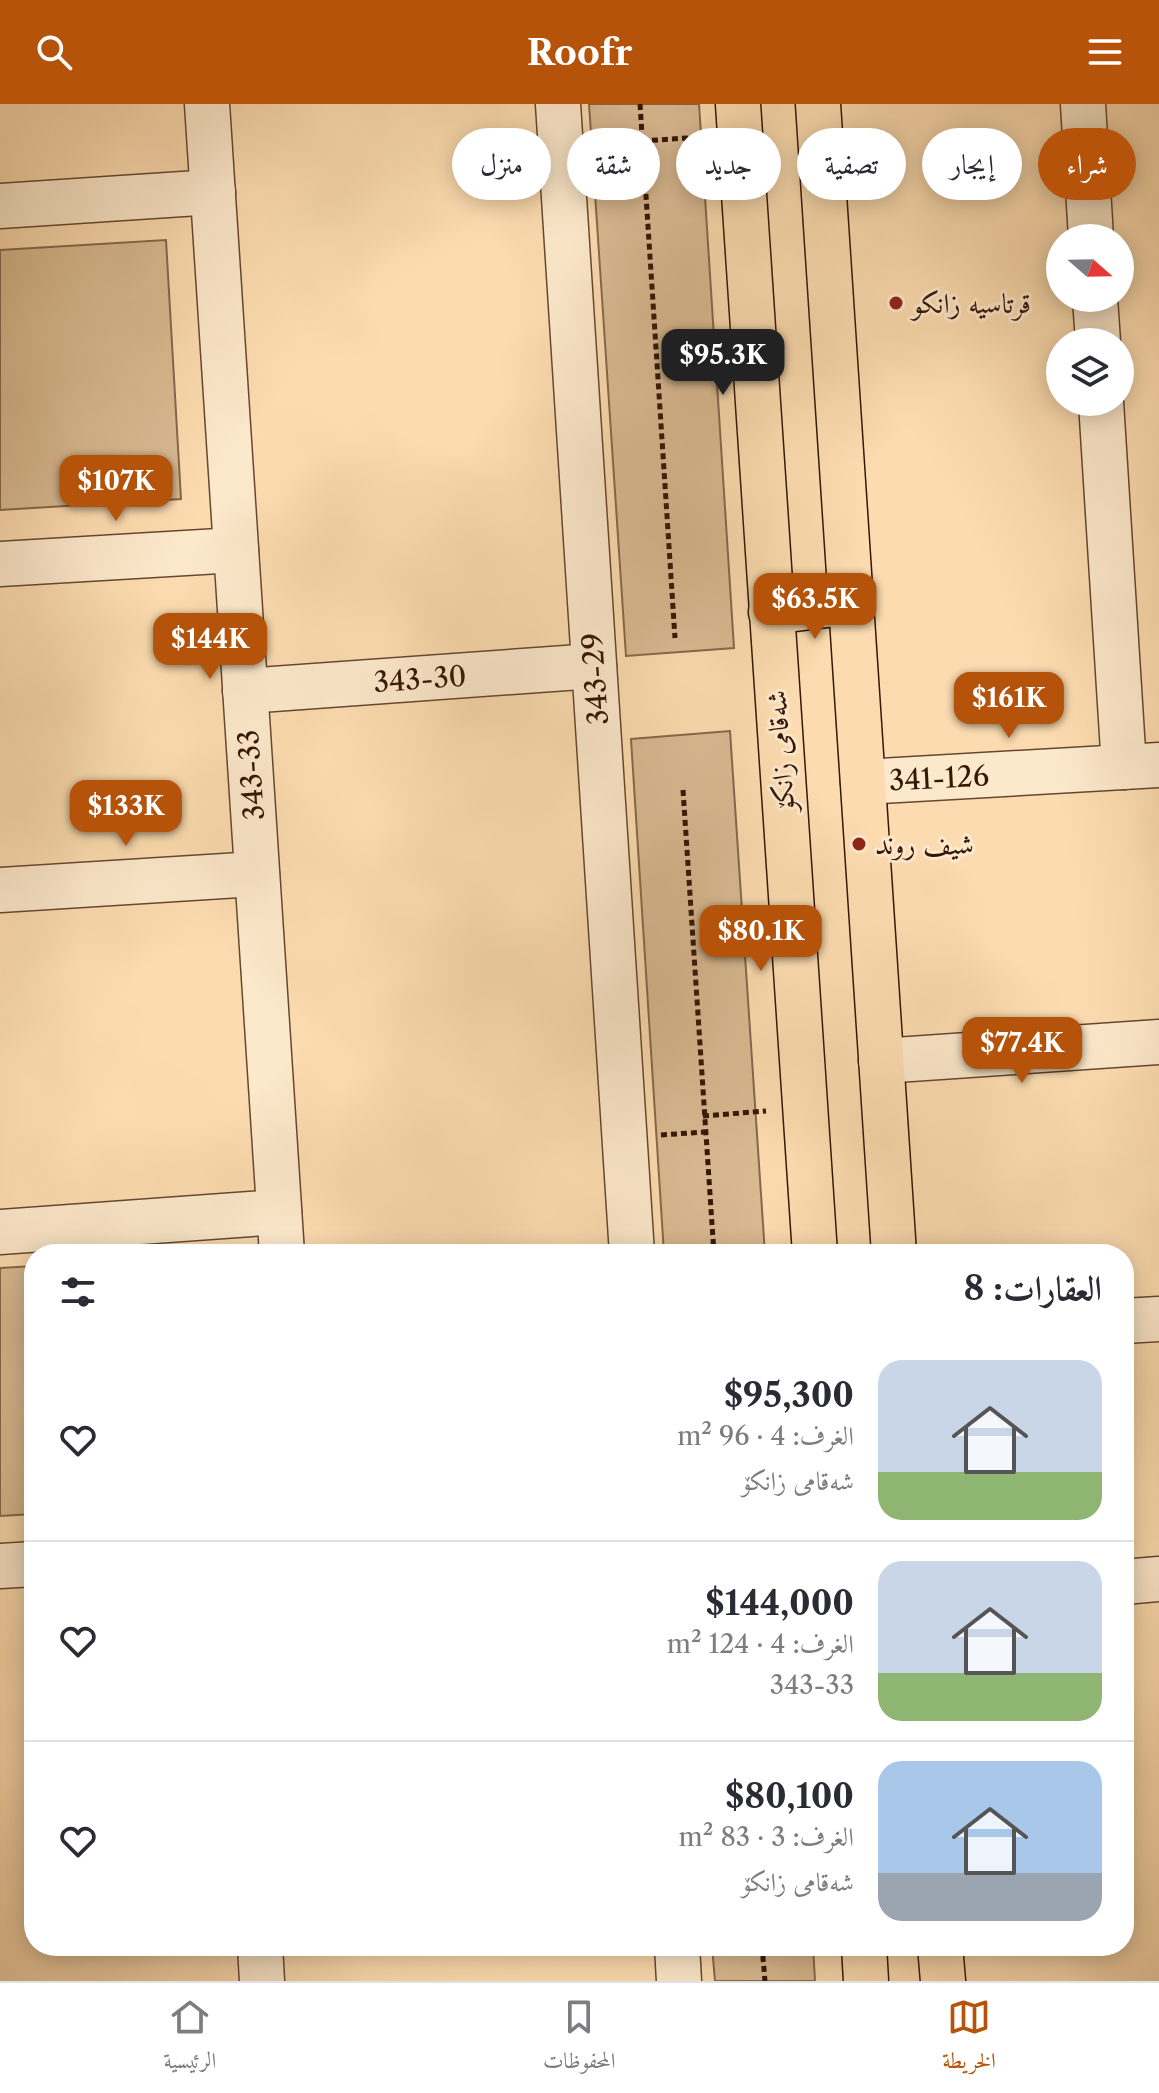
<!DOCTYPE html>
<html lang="ar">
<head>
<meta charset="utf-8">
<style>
	:root { --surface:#fff; --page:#f2f2f3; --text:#2b2b33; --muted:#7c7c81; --line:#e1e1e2; --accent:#b45309 }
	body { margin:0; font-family:"Libre Caslon Text",Amiri,serif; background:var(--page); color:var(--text); direction:rtl; height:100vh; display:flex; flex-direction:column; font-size:30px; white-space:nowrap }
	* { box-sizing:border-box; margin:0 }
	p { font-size:26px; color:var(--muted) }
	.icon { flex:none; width:44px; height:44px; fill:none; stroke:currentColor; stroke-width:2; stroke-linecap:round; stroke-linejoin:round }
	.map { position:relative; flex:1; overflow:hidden; direction:ltr }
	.sheet { position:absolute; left:24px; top:1140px; width:1110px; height:712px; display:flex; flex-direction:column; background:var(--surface); border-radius:32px; box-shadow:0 4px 20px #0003; direction:rtl }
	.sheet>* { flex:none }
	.top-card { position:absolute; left:24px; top:24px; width:1112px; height:72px; direction:rtl; display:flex; gap:16px }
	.needle { width:52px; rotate:110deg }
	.controls { position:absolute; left:1046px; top:120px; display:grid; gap:16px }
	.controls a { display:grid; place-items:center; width:88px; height:88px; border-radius:50%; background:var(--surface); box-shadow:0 4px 20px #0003; font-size:40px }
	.price { position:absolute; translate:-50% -68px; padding:0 18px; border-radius:16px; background:var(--accent); color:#fff; font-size:26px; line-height:52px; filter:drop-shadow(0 2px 4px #0008) }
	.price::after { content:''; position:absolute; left:50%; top:48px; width:24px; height:18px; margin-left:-12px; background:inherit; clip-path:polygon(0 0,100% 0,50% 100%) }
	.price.current { background:#222; color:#fff }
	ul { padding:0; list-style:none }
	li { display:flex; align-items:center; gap:24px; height:200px; padding:0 32px }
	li+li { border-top:2px solid var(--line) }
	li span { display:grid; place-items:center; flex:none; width:224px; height:160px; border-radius:24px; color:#555 }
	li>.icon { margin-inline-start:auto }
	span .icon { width:96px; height:96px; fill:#fffc; stroke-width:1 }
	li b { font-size:34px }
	h2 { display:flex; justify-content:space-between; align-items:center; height:96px; padding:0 32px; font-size:34px }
	.chip { padding:0 28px; border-radius:36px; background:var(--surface); box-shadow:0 4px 20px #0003; font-size:28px; line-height:72px }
	.chip.current { background:var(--accent); color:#fff }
	header { display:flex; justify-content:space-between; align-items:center; height:104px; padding:0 32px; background:var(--accent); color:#fff; font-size:36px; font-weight:800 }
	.tab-bar { display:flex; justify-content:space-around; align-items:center; height:112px; border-top:2px solid var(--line); background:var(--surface); font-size:22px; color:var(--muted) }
	.tab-bar a { display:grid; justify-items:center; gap:4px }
	.tab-bar .current { color:var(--accent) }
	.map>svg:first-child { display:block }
</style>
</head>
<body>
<header><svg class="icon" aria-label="menu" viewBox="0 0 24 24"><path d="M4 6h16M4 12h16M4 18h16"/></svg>Roofr<svg class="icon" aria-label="search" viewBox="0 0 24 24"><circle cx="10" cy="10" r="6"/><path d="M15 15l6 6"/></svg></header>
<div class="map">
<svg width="1159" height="1877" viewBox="0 0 1159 1877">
	<rect width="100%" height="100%" fill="#fbdbaf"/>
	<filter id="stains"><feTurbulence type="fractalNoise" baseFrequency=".0025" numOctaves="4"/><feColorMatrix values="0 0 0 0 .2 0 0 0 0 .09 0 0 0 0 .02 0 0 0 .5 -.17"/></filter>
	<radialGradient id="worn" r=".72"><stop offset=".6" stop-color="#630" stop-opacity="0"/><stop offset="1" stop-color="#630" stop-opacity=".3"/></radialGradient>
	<!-- green -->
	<g fill="#d9ba92" stroke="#87684c" stroke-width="2">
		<path d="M589 0H699L734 544 626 552Z"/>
		<path d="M166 136 181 395 0 406V146Z"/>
		<path d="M730 627 765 1150H664L631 635Z"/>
		<path d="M34 1162V1410L0 1412V1164Z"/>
		<path d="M712 1842H813L815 1877H715Z"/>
	</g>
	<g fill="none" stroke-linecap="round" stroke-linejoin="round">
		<defs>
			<g id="minor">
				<path d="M207 0 282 1150"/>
				<path d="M558 0 632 1150"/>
				<path d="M1083 0 1091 134"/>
				<path d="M0 102 213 88"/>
				<path d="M1095 194 1098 238"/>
				<path d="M1101 298 1124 663"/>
				<path d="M0 460 236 446"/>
				<path d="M245 587 594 562"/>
				<path d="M863 678 1159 661"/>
				<path d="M0 786 257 770"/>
				<path d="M881 957 1159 938"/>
				<path d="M0 1128 279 1108"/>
				<path d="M1124 1217 1159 1215"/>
				<path d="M0 1462 34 1460"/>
				<path d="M1124 1478 1159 1475"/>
				<path d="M260 1842 262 1877"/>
				<path d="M677 1842 679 1877"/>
			</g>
			<g id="major">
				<path d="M738 0 815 1150"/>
				<path d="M818 0 894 1150"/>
				<path d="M771 508 851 498"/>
				<path d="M864 1842 866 1877"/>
				<path d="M940 1842 943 1877"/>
			</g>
		</defs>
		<!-- minor casing -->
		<use href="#minor" stroke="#664831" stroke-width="47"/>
		<!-- major casing -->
		<use href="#major" stroke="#351707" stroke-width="47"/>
		<!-- path -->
		<g stroke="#351707" stroke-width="5" stroke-dasharray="6 4" stroke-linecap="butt">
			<path d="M640 0 675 534"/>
			<path d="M642 37 701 33"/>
			<path d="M683 686 714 1150"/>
			<path d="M703 1012 766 1007"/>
			<path d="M661 1031 704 1028"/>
			<path d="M762 1842 765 1877"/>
		</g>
		<!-- minor -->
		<use href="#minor" stroke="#fce8cb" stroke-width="44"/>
		<!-- major -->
		<use href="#major" stroke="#fbdbaf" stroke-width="44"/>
	</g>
	<!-- markers -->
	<g fill="#8f2418" stroke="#fce8cb" stroke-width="3">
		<circle cx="896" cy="199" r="8"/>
		<circle cx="859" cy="740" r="8"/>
	</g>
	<g text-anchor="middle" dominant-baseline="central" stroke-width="6" stroke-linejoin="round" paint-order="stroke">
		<!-- poi labels -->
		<g font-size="28" fill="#351707" stroke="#fce8cb" text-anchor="start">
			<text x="912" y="199">قرتاسیە زانکو</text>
			<text x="875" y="740">شیف روند</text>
		</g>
		<!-- street labels -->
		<g font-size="28" fill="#351707" stroke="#fce8cb">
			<text transform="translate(420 575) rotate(-4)">343-30</text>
			<text transform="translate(595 575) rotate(-94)">343-29</text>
			<text transform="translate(780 647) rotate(-94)">شەقامی زانکۆ</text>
			<text transform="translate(251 671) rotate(-94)">343-33</text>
			<text transform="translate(939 674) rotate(-3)">341-126</text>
		</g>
	</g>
	<rect width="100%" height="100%" filter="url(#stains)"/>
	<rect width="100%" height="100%" fill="url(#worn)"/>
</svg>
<div class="controls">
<a><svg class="needle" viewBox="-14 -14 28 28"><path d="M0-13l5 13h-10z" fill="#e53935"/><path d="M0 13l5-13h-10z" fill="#7c7c81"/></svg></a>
<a><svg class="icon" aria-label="layers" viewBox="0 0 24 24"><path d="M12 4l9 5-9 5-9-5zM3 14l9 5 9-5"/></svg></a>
</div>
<b class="price current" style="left:723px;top:293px">$95.3K</b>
<b class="price" style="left:116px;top:419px">$107K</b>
<b class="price" style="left:815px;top:537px">$63.5K</b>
<b class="price" style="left:210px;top:577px">$144K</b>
<b class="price" style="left:1009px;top:636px">$161K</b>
<b class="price" style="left:126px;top:744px">$133K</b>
<b class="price" style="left:761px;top:869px">$80.1K</b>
<b class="price" style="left:1022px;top:981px">$77.4K</b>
<div class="top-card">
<a class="chip current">شراء</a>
<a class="chip">إيجار</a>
<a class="chip">تصفية</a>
<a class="chip">جديد</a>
<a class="chip">شقة</a>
<a class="chip">منزل</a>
</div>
<section class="sheet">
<h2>العقارات: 8<svg class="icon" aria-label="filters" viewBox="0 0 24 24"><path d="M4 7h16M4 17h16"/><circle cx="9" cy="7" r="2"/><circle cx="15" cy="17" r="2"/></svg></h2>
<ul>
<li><span style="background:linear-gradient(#c9d6e8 70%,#8fb573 0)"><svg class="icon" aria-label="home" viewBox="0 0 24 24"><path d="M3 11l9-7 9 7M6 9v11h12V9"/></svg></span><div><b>$95,300</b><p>الغرف: 4 · 96 m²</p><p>شەقامی زانکۆ</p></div><svg class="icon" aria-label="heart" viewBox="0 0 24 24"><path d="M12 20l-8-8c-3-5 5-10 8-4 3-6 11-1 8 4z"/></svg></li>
<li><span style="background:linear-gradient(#c9d6e8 70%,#8fb573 0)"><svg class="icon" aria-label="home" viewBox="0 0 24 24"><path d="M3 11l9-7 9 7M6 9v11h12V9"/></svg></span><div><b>$144,000</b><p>الغرف: 4 · 124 m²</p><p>343-33</p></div><svg class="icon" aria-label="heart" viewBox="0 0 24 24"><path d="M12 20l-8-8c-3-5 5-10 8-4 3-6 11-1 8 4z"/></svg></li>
<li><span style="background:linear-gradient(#a9c7e8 70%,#9aa5b1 0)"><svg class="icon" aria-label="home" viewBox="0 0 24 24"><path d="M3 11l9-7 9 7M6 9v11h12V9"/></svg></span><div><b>$80,100</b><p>الغرف: 3 · 83 m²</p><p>شەقامی زانکۆ</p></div><svg class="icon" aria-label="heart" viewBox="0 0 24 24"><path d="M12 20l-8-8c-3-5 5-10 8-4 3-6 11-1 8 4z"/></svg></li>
</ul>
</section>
</div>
<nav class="tab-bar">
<a class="current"><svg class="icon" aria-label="map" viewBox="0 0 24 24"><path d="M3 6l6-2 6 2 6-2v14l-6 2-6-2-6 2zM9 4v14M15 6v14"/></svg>الخريطة</a>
<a><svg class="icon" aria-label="saved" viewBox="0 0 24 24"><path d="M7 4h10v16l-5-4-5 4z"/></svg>المحفوظات</a>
<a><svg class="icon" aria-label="home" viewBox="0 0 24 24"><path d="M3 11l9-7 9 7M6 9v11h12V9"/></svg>الرئيسية</a>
</nav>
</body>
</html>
